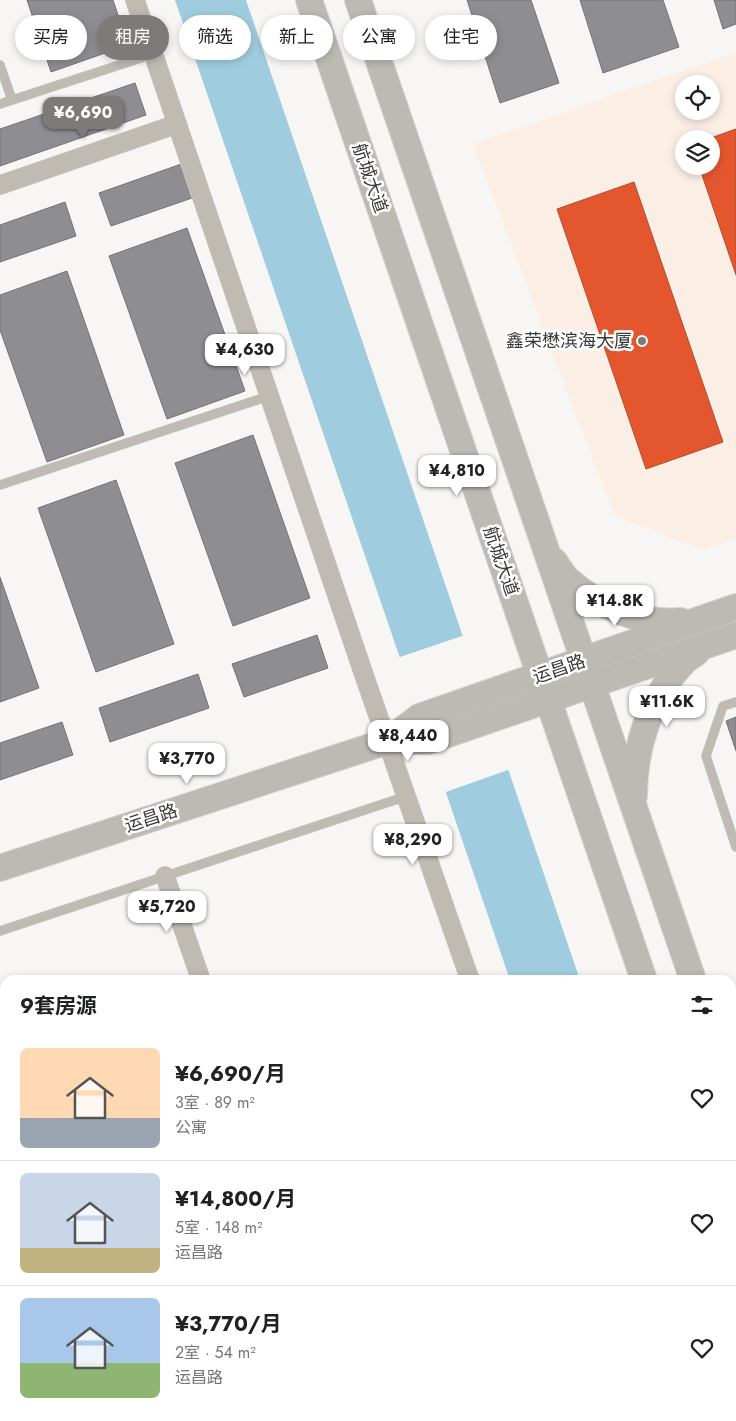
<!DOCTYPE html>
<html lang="zh">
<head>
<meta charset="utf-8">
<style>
	:root { --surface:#fff; --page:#f6f6f6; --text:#202124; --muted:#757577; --line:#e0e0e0; --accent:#7c7b7a }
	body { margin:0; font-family:Jost,"Noto Sans SC",sans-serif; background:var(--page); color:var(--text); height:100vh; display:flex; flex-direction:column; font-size:19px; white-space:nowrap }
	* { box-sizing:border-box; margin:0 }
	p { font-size:16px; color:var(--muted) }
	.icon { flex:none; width:28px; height:28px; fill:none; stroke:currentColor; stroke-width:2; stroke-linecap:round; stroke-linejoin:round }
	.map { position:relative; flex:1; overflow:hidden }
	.side { position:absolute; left:0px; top:975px; width:736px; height:446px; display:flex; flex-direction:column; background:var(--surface); border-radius:15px 15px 0 0; box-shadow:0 2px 8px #0003 }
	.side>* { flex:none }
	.banner { position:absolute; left:15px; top:15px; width:706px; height:45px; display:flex; gap:10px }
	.controls { position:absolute; left:675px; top:75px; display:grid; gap:10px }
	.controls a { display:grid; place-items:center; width:45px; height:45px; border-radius:50%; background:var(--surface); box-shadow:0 2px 8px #0003; font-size:25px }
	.price { position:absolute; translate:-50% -42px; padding:0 11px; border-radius:10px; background:#fff; color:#222; font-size:16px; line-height:32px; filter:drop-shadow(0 1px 2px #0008) }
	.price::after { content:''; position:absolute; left:50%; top:30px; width:15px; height:11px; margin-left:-8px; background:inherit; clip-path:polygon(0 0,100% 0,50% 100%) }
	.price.current { background:var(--accent); color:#fff }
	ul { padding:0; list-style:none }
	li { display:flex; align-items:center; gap:15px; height:125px; padding:0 20px }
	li+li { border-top:1px solid var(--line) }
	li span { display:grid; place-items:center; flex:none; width:140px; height:100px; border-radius:8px; color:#555 }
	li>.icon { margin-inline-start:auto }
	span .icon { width:60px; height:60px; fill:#fffc; stroke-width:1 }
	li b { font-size:21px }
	h2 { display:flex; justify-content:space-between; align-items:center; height:60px; padding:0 20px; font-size:21px }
	.chip { padding:0 18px; border-radius:22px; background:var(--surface); box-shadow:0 2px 8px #0003; font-size:18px; line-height:45px }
	.chip.current { background:var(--accent); color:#fff }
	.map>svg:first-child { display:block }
</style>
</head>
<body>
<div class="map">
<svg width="736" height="1421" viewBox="0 0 736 1421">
	<rect width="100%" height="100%" fill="#f8f6f4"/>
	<!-- commercial -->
	<path fill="#faeee5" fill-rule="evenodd" d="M736 52V538L702 550 614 515 473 144ZM684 84H711V111H684ZM684 139H711V166H684Z"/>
	<!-- water -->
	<g fill="#9fcddf">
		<path d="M175 0H246L580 980H510Z"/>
		<path d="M658 1416H729L730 1421H660Z"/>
	</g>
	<!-- pier -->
	<path fill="#f8f6f4" d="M465 635 511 769 443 793 397 658Z"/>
	<!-- shops -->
	<g fill="#e4572e" stroke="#b14e31">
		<path d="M736 129V275L699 166H711V139H708Z"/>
		<path d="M634 182 723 442 646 469 557 209Z"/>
	</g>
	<!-- industry -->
	<g fill="#8d8d92" stroke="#747477">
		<path d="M27 0H113L128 45 51 72Z"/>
		<path d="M467 0H531L559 83 500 103Z"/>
		<path d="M580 0H663L679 47 603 73Z"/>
		<path d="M714 0H736V24L723 29Z"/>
		<path d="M135 83 146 115 0 166V129Z"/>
		<path d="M184 163 195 197 111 226 99 193Z"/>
		<path d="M65 202 76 236 0 262V225Z"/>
		<path d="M187 228 245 391 167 419 109 256Z"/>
		<path d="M67 271 124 435 47 462 0 330V295Z"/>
		<path d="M253 435 310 598 233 626 175 463Z"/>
		<path d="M116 480 174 644 96 672 38 508Z"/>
		<path d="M0 577 39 688 0 702Z"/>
		<path d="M317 635 328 668 244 697 232 664Z"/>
		<path d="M198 674 209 708 110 742 99 708Z"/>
		<path d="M736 717V751L726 721Z"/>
		<path d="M62 722 73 755 0 780V743Z"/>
	</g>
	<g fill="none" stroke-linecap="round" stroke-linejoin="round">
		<defs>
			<g id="lane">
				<path d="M0 65 12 100"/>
				<path d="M0 104 153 54"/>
				<path d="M0 485 269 396"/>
				<path d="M736 702 723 706 706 756 736 847"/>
				<path d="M0 931 407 796"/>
				<path d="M731 1059 736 1057"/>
			</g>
			<g id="street">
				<path d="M135 0 364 675 470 980"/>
				<path d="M0 185 177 124"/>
				<path d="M165 876 201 980"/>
				<path d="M0 1099 5 1114"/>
				<path d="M107 1416 109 1421"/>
				<path d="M352 1416 354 1421"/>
				<path d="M621 1416 623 1421"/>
				<path d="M159 1421 173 1416"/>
			</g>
			<g id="secondary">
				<path d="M309 0 644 980"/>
				<path d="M358 0 693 980"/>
				<path d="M554 561C559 568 563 575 568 580 597 606 642 625 681 621"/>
				<path d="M388 741 419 717 736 607"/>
				<path d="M634 796C634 750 649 699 682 664 686 659 692 656 697 652"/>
				<path d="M0 868 388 741H428L736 635"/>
				<path d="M731 1093 736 1107"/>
				<path d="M731 1235 736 1249"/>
			</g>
		</defs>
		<!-- lane casing -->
		<use href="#lane" stroke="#d5d4d3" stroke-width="10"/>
		<!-- street casing -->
		<use href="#street" stroke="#d5d4d3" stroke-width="20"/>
		<!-- secondary casing -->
		<use href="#secondary" stroke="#d5d4d3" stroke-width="28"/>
		<!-- lane -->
		<use href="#lane" stroke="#bfbbb3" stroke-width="9"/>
		<!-- street -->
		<use href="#street" stroke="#bfbbb3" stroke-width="19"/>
		<!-- secondary -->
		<use href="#secondary" stroke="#bdbab3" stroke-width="26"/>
	</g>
	<!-- markers -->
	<circle fill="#7c7b7a" stroke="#fff" stroke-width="2" cx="642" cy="341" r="5"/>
	<g text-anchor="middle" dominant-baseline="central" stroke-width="5" stroke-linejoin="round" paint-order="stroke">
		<!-- street labels -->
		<g font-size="18" fill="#3a3938" stroke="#fff">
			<text transform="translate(370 178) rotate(71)">航城大道</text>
			<text transform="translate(501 561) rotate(71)">航城大道</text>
			<text transform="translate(559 669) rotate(-19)">运昌路</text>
			<text transform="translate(151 818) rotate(-18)">运昌路</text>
		</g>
		<!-- poi labels -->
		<g font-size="18" fill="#3a3938" stroke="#fff" text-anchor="end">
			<text x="632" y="341">鑫荣懋滨海大厦</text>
		</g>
	</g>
</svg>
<div class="controls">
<a><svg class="icon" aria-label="locate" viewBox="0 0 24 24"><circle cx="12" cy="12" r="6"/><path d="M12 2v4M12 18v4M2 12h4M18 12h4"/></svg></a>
<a><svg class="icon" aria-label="layers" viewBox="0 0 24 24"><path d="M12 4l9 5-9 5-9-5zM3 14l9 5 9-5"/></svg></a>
</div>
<b class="price current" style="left:83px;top:139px">¥6,690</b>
<b class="price" style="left:245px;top:376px">¥4,630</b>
<b class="price" style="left:457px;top:497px">¥4,810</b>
<b class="price" style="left:615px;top:627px">¥14.8K</b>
<b class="price" style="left:667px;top:728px">¥11.6K</b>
<b class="price" style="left:408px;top:762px">¥8,440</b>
<b class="price" style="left:187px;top:785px">¥3,770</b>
<b class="price" style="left:413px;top:866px">¥8,290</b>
<b class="price" style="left:167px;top:933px">¥5,720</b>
<div class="banner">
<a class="chip">买房</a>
<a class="chip current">租房</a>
<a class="chip">筛选</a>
<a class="chip">新上</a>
<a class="chip">公寓</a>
<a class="chip">住宅</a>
</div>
<section class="side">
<h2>9套房源<svg class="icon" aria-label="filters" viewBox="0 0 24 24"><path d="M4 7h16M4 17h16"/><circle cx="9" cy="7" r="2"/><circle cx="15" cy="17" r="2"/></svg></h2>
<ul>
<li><span style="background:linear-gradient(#ffd9b3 70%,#9aa5b1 0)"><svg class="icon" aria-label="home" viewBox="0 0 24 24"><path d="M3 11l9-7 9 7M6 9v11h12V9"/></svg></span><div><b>¥6,690/月</b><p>3室 · 89 m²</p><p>公寓</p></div><svg class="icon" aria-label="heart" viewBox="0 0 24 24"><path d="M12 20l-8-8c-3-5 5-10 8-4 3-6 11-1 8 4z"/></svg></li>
<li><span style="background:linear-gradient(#c9d6e8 75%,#c2b280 0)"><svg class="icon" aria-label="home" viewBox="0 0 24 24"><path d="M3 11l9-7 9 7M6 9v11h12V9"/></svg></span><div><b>¥14,800/月</b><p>5室 · 148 m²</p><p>运昌路</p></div><svg class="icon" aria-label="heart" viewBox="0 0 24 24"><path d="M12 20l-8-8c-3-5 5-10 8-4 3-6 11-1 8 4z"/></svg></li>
<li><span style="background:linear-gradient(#a9c7e8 65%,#8fb573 0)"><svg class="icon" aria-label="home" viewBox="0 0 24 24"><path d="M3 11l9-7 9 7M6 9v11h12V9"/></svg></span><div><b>¥3,770/月</b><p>2室 · 54 m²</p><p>运昌路</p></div><svg class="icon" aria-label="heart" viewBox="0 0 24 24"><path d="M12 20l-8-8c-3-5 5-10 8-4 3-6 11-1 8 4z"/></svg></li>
</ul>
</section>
</div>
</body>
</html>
